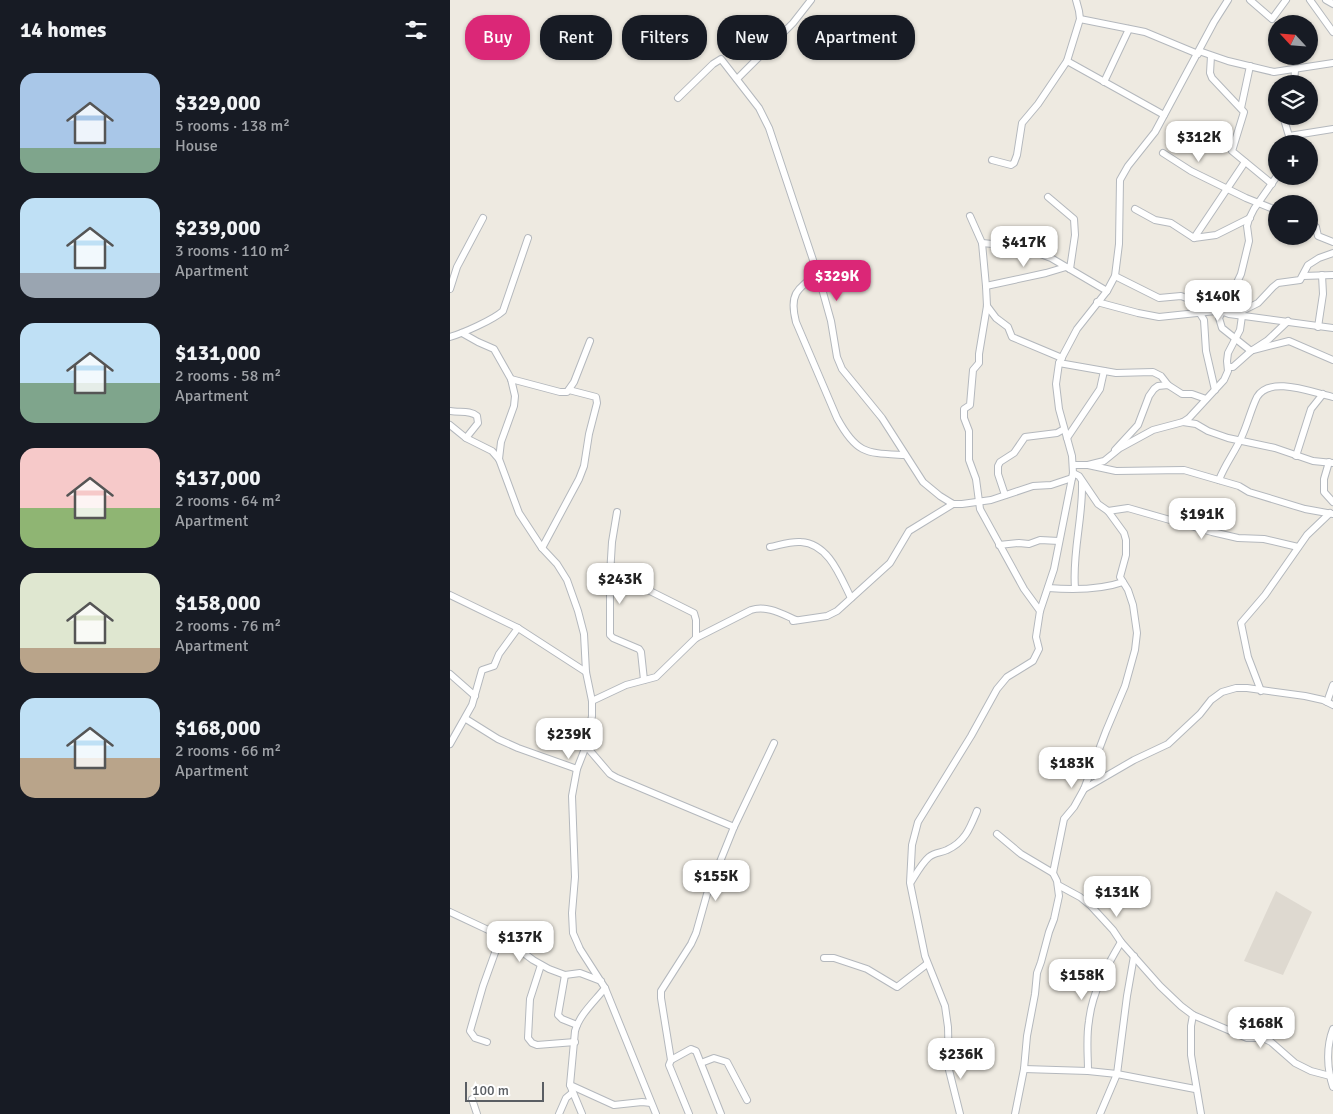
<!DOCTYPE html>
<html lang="en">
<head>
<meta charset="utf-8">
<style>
	:root { --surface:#171b24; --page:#20242c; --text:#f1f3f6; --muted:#9ea1a6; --accent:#db2777 }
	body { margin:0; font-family:Signika,sans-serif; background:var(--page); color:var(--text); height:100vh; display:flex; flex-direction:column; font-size:19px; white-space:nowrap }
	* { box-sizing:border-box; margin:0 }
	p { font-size:16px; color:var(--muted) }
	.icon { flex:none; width:28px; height:28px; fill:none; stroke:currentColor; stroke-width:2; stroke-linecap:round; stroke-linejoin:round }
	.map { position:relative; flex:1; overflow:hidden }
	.details { display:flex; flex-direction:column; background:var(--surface); width:450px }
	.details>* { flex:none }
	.top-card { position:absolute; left:15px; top:15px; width:475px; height:45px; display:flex; gap:10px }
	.needle { width:32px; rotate:296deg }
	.fabs { position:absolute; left:818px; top:15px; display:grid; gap:10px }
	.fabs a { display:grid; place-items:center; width:50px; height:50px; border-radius:50%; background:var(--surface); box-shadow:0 1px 4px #0004; font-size:25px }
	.scale { position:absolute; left:15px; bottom:12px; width:79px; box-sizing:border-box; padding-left:5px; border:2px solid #5a5e63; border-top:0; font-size:14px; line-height:18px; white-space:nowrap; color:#5a5e63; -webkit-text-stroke:4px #fff; paint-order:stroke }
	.price { position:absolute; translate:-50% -42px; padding:0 11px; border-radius:10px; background:#fff; color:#222; font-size:16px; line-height:32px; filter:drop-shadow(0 1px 2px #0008) }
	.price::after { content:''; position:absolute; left:50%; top:30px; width:15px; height:11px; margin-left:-8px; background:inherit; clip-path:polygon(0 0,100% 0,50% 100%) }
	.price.active { background:var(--accent); color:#fff }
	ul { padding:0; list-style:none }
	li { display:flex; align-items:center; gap:15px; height:125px; padding:0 20px }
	li span { display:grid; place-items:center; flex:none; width:140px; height:100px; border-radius:15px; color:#555 }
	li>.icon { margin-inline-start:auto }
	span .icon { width:60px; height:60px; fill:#fffc; stroke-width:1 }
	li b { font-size:21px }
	h2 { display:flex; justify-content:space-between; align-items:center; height:60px; padding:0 20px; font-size:21px }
	.pill { padding:0 18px; border-radius:20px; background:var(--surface); box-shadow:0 1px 4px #0004; font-size:18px; line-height:45px }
	.pill.active { background:var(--accent); color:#fff }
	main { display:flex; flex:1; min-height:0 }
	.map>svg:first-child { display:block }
</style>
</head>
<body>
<main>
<section class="details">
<h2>14 homes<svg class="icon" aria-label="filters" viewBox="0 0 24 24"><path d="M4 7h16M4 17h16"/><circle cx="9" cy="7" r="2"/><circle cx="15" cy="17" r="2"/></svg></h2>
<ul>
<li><span style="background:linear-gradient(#a9c7e8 75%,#7fa58c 0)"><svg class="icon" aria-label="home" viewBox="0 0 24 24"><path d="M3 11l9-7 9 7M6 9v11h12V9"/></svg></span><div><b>$329,000</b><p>5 rooms · 138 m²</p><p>House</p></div></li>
<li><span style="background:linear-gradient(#bfe0f5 75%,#9aa5b1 0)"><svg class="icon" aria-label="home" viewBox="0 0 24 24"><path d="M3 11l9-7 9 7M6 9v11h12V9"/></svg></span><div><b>$239,000</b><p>3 rooms · 110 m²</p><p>Apartment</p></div></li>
<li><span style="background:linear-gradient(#bfe0f5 60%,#7fa58c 0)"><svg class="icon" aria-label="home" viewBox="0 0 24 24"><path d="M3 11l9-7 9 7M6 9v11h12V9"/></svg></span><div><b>$131,000</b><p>2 rooms · 58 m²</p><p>Apartment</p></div></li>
<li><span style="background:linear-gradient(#f6c9c9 60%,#8fb573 0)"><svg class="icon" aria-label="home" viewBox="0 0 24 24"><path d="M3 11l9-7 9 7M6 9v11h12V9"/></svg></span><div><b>$137,000</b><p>2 rooms · 64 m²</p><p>Apartment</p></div></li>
<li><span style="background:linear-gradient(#dfe7d0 75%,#b9a48a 0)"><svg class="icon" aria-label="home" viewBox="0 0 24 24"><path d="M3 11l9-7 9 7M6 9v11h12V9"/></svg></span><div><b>$158,000</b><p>2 rooms · 76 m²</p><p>Apartment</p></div></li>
<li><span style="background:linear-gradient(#bfe0f5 60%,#b9a48a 0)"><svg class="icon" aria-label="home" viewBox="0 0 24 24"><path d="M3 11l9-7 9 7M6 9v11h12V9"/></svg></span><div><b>$168,000</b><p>2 rooms · 66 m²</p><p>Apartment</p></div></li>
</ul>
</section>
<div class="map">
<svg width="883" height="1114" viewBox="0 0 883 1114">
	<rect width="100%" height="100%" fill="#eeeae1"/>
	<!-- education -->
	<path fill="#ded9d0" d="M826 891 862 912 833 975 794 961Z"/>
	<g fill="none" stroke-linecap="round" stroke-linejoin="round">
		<defs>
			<g id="street">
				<path d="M800 0 822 19 836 0"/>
				<path d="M860 0 883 32"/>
				<path d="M876 0 883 4"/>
				<path d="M630 19 695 32 748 54"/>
				<path d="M749 51 778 61 824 72 883 63"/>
				<path d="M761 56 760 73 762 78 794 112 782 151 822 184"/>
				<path d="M617 61 714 115"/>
				<path d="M287 79 343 23 361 0"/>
				<path d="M654 82 679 29"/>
				<path d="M844 84 845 70"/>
				<path d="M228 98 263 64 271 59 309 108 319 128 369 278 381 321 387 357 392 369 432 418 473 482 490 496 503 504H512L541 500 583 486 601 485 622 478"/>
				<path d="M791 108 800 66"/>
				<path d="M833 116 839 136V144"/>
				<path d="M839 136 883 129"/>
				<path d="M713 153 741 171 796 198 826 210"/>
				<path d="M542 160 561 165 564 163 567 155 572 123 588 104 617 61 630 19 629 11 626 0"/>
				<path d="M598 197 624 219 625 235 620 269"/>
				<path d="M685 209 705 220 721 223 744 238 766 235 800 218"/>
				<path d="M520 216 532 243 536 286 537 306 529 354V363L523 370 520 405 514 409V418L519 431V460L526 479 530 509 574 589 590 611"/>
				<path d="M859 222 866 227 868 236 883 242"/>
				<path d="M744 238 795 162"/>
				<path d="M532 243 572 247 601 258 657 291"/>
				<path d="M368 274C346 289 339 295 346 322L387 418C407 455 417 453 455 455"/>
				<path d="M665 276 709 298 731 296 779 314 883 328"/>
				<path d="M853 276 883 275"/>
				<path d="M536 286 596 273 616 267"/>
				<path d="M0 289 7 267 33 218"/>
				<path d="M647 302 688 313 709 317 766 311"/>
				<path d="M537 306 546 318 558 327 562 337 612 358"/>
				<path d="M749 312 754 320 756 351 765 390"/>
				<path d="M772 312 769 318 772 328 801 351"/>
				<path d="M773 312 791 274 799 241 797 226 799 219 804 209 827 176"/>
				<path d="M786 314 808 303 823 287 828 283 850 280 858 265 869 258 883 253"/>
				<path d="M868 327 873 294 872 275"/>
				<path d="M12 333 28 342 44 349 61 379 65 396 64 406 51 442 49 459"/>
				<path d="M0 337C13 333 43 320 53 311L78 238"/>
				<path d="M803 350 839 341 883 360"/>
				<path d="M609 363 666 373 703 372 711 376 718 385"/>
				<path d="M778 367H783L801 351 818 340 838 321"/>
				<path d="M61 379 110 392H117L124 382 140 341"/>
				<path d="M0 411C9 413 20 410 27 416L28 423 16 438"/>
				<path d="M733 422 746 424 758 431 778 438 825 448 863 461 883 463"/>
				<path d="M0 425 16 438 42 451 49 459 69 513 92 548 107 564 117 580 128 611 134 634 136 672 142 701V716L136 746 127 769 122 796 125 877 122 913 123 933 130 949 155 988 206 1114"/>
				<path d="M617 438 650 389 654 371"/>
				<path d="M665 450 688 425 699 396 704 389 708 386 718 385 732 394H742L756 399"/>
				<path d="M846 456 861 409 873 394"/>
				<path d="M879 462 874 479V492L883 502"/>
				<path d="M623 465H638L654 461 670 448 703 430 733 422 739 418 774 380 778 371 777 361 778 353 790 330 792 316"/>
				<path d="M638 465 666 471 734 470 789 486 799 492 855 509 883 514"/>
				<path d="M769 480C775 464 785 452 792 436 798 423 801 409 807 397 820 375 863 393 883 397"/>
				<path d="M555 495 548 474V466L550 462 564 453 575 437 607 433 614 429"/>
				<path d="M658 511 678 508 762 532 788 538 814 539 848 547"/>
				<path d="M167 512 162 542 160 575V635L163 638 189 649 191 652 194 680"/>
				<path d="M549 545 569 543 579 544 590 540 609 541"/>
				<path d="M320 547C330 545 341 541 351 542 379 544 390 576 401 598"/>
				<path d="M92 548 129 479 134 466 139 434 147 403 146 397 119 390"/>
				<path d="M160 575 200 591 244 613 246 620V638"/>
				<path d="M598 588C623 590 650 590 673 582"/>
				<path d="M625 588C622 553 633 518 632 483"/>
				<path d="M0 595 68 628 136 672"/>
				<path d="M343 621 377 616 387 611 440 563 459 531 503 504"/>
				<path d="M0 674 25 696"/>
				<path d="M811 691 798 657 791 623 815 595 857 535 880 513"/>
				<path d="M142 701 176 685 206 677 246 638 301 610C317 605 332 614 346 620"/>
				<path d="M877 702 883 685"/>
				<path d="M16 719 48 739 68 748 127 769"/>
				<path d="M0 744 22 705 32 670 44 666 49 654 68 628"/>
				<path d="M136 746 160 774 167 778 284 827"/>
				<path d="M634 789 684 760 718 744 750 714 761 700 772 692 786 688H797L855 696 873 700 883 705"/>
				<path d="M547 834 571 854 603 873"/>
				<path d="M461 882C466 874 472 863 479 857 485 852 491 853 497 850 515 842 520 828 527 811"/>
				<path d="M608 885 630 897 641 906 663 930 671 942 710 986 731 1006 743 1015 741 1026V1055L751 1114"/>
				<path d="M0 912 51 936 83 960 99 969 115 975 130 973 151 981"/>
				<path d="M374 958H384L417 969 447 987 477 964"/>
				<path d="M91 965 80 999 78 1038 82 1043 87 1045 125 1042"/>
				<path d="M115 975 108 1015 112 1019 127 1025"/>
				<path d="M743 1015 797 1038H813L821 1042 845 1063 861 1071 880 1076"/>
				<path d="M883 1029C876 1047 877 1069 883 1087"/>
				<path d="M37 1042 25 1038 20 1031 33 986 51 936"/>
				<path d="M221 1060 211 998V991L241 944 246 933 257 894 284 827 324 743"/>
				<path d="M251 1063 264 1058 277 1062 297 1100"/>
				<path d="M574 1069 638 1071 667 1074 745 1089"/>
				<path d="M638 1071C638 1055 636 1037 639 1021 642 992 657 966 671 942"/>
				<path d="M120 1085 164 1105 192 1102 201 1103"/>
				<path d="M22 1099 27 1114"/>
				<path d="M109 1114 116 1098 122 1093"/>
				<path d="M132 1114 120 1085 125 1031C129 1015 145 1001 155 988"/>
				<path d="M239 1114 219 1065 221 1060 241 1049 246 1051 271 1114"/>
				<path d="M510 1114 499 1070 498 1027 495 1006 475 956 460 883 462 845 468 822 521 736 547 689 557 677 583 661 589 649 586 637 590 611 604 569 623 473 622 456 609 409 606 384 609 363 627 329 657 291 665 276 669 244 670 180 678 166 705 132 764 22 778 0"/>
				<path d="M565 1114 574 1069 577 1036 585 994 587 973 591 962 599 932 604 919 609 896 607 881 603 873 614 819 624 807 634 789 656 731 675 686 685 650 687 633 683 605 678 590 670 577 676 555V540L674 533 658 511 648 504 629 476 623 473"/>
				<path d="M650 1114 667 1074 677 996 684 956"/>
			</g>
		</defs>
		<!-- street casing -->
		<use href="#street" stroke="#b4b8bd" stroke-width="8"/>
		<!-- street -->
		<use href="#street" stroke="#fff" stroke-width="6"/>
	</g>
</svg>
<div class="fabs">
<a><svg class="needle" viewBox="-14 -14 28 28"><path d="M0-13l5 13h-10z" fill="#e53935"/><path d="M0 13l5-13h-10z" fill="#9ea1a6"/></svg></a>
<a><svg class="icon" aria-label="layers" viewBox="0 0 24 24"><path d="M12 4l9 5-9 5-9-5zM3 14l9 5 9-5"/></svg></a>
<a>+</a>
<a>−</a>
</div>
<div class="scale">100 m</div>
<b class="price" style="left:749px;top:163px">$312K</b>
<b class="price" style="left:574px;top:268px">$417K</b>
<b class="price active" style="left:387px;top:302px">$329K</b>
<b class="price" style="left:768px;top:322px">$140K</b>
<b class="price" style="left:752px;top:540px">$191K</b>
<b class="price" style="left:170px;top:605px">$243K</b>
<b class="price" style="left:119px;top:760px">$239K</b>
<b class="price" style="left:622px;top:789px">$183K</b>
<b class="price" style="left:266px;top:902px">$155K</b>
<b class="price" style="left:667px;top:918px">$131K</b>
<b class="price" style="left:70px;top:963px">$137K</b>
<b class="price" style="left:632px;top:1001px">$158K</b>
<b class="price" style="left:811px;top:1049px">$168K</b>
<b class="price" style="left:511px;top:1080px">$236K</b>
<div class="top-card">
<a class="pill active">Buy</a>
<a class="pill">Rent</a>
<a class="pill">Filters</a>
<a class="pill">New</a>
<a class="pill">Apartment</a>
</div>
</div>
</main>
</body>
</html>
